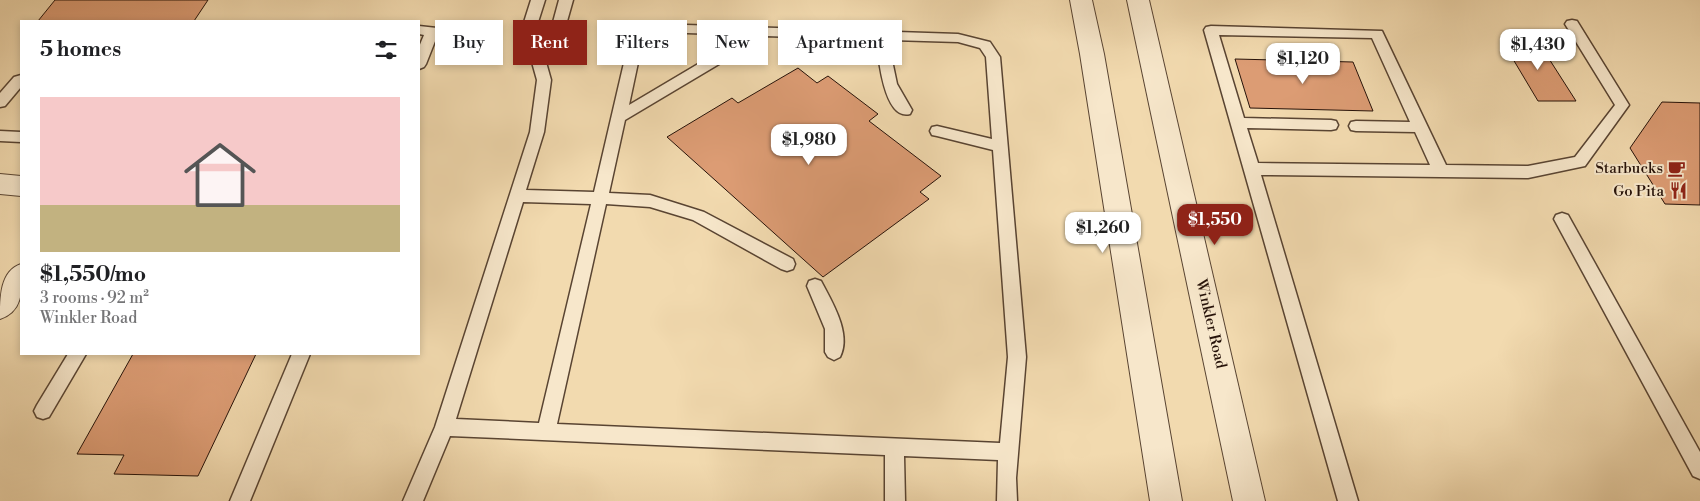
<!DOCTYPE html>
<html lang="en">
<head>
<meta charset="utf-8">
<style>
	:root { --surface:#fff; --page:#f2f2f2; --text:#202124; --muted:#757577; --line:#e0e0e0; --accent:#8f2418 }
	body { margin:0; font-family:"Libre Bodoni",serif; background:var(--page); color:var(--text); height:100vh; display:flex; flex-direction:column; font-size:19px; white-space:nowrap }
	* { box-sizing:border-box; margin:0 }
	p { font-size:16px; color:var(--muted) }
	.icon { flex:none; width:28px; height:28px; fill:none; stroke:currentColor; stroke-width:2; stroke-linecap:round; stroke-linejoin:round }
	.map { position:relative; flex:1; overflow:hidden }
	.drawer { position:absolute; left:20px; top:20px; width:400px; height:335px; display:flex; flex-direction:column; background:var(--surface); border-radius:0px; box-shadow:0 2px 8px #0003 }
	.drawer>* { flex:none }
	.hud { position:absolute; left:435px; top:20px; width:475px; height:45px; display:flex; gap:10px }
	.price { position:absolute; translate:-50% -42px; padding:0 11px; border-radius:10px; background:#fff; color:#222; font-size:16px; line-height:32px; filter:drop-shadow(0 1px 2px #0008) }
	.price::after { content:''; position:absolute; left:50%; top:30px; width:15px; height:11px; margin-left:-8px; background:inherit; clip-path:polygon(0 0,100% 0,50% 100%) }
	.price.current { background:var(--accent); color:#fff }
	ul { padding:0; list-style:none }
	li { display:grid; align-content:center; gap:10px; height:265px; padding:0 20px }
	li+li { border-top:1px solid var(--line) }
	li span { display:grid; place-items:center; height:155px; border-radius:0px; color:#555 }
	li>.icon { margin-inline-start:auto }
	span .icon { width:90px; height:90px; fill:#fffc; stroke-width:1 }
	li b { font-size:21px }
	h2 { display:flex; justify-content:space-between; align-items:center; height:60px; padding:0 20px; font-size:21px }
	.chip { padding:0 18px; border-radius:0px; background:var(--surface); box-shadow:0 2px 8px #0003; font-size:18px; line-height:45px }
	.chip.current { background:var(--accent); color:#fff }
	.map>svg:first-child { display:block }
</style>
</head>
<body>
<div class="map">
<svg width="1700" height="501" viewBox="0 0 1700 501">
	<rect width="100%" height="100%" fill="#f2daaf"/>
	<filter id="stains"><feTurbulence type="fractalNoise" baseFrequency=".004" numOctaves="4"/><feColorMatrix values="0 0 0 0 .2 0 0 0 0 .09 0 0 0 0 .02 0 0 0 .5 -.17"/></filter>
	<radialGradient id="worn" r=".72"><stop offset=".6" stop-color="#630" stop-opacity="0"/><stop offset="1" stop-color="#630" stop-opacity=".3"/></radialGradient>
	<!-- building -->
	<g fill="#dc9c74" stroke="#261209">
		<path d="M55 0H208L194 21H38Z"/>
		<path d="M1501 39 1537 40 1576 101H1538Z"/>
		<path d="M1235 59 1353 62 1373 111 1250 108Z"/>
		<path d="M798 68 817 83 828 76 878 114 869 121 941 176 920 192 929 199 823 277 667 137 732 98 738 103Z"/>
		<path d="M1662 102 1700 103V205L1665 204 1630 148Z"/>
		<path d="M133 354H256L198 476 114 474 124 455 77 454Z"/>
	</g>
	<g fill="none" stroke-linecap="round" stroke-linejoin="round">
		<defs>
			<g id="service">
				<path d="M531 0H545L533 38 538 46 549 37 559 0H573L562 39 544 55 551 80 544 132 526 190 594 192 630 37 632 34 655 24 958 34 990 42 1000 57 1026 357 1016 478 1017 501H997L998 460 904 456 905 501H885V455L450 436 423 501H403L435 427 530 132 537 80 530 55 519 38ZM657 32 747 35 629 105 643 39ZM766 36 877 40C878 56 884 121 910 114L912 110 897 84 893 65 891 40 958 42 980 48 986 57 992 139 937 126 932 127 930 131 932 135 937 136 993 150 1008 357 1000 443 557 424 606 204 650 207 693 220 781 269 787 271 793 269 795 264 793 259 704 212 650 195 609 193 625 120ZM523 202 591 204 539 423 456 419Z"/>
				<path d="M1572 20 1577 21 1629 105 1585 166 1528 178 1261 175 1358 501H1338L1204 30 1206 27 1211 26 1382 31 1446 165 1528 166 1575 157 1615 105 1565 24 1567 21ZM1219 35 1372 38 1410 122 1356 121 1351 122 1349 126 1351 130 1356 131 1415 132 1430 165 1258 163 1247 128 1331 130 1336 129 1338 125 1336 121 1331 120 1244 118Z"/>
				<path d="M419 26 437 28 439 31 426 64 424 67 419 69V47L424 35 419 34Z"/>
				<path d="M21 75V87L5 106 0 107V93L14 77Z"/>
				<path d="M0 131 21 132V142L0 141Z"/>
				<path d="M1562 213 1568 215 1700 452V479L1693 476 1554 219 1556 215Z"/>
				<path d="M815 279 821 281C832 302 852 334 840 357L834 360 828 357 825 352V329L807 286 809 281Z"/>
				<path d="M68 354H86L49 417 43 419 37 417 34 411 37 405Z"/>
				<path d="M292 354H310L250 501H230Z"/>
			</g>
			<g id="minor">
				<path d="M0 174 21 176V196L0 194Z"/>
				<path d="M21 264C21 286 26 310 0 319 0 297 0 271 21 264Z"/>
			</g>
			<g id="tertiary">
				<path d="M1070 0H1092L1104 54 1182 501H1150L1080 54Z"/>
				<path d="M1127 0H1149L1265 501H1233Z"/>
			</g>
		</defs>
		<!-- service casing -->
		<use href="#service" stroke="#594432" stroke-width="3"/>
		<!-- minor casing -->
		<use href="#minor" stroke="#594432" stroke-width="2"/>
		<!-- tertiary casing -->
		<use href="#tertiary" stroke="#594432" stroke-width="2"/>
		<!-- service -->
		<use href="#service" fill="#f7e7cb" fill-rule="evenodd"/>
		<!-- minor -->
		<use href="#minor" fill="#f7e7cb" fill-rule="evenodd"/>
		<!-- tertiary -->
		<use href="#tertiary" fill="#f7e7cb" fill-rule="evenodd"/>
	</g>
	<!-- icons -->
	<defs>
		<symbol id="cafe-bare" viewBox="-9 -9 18 18"><path d="M-5.5-4.5H6V0H3Q3 3.5 0 3.5H-2.5Q-5.5 3.5-5.5 0ZM3-3.2v2h1.7v-2ZM-6 4.5H4V6H-6Z" fill="#8f2418" stroke="#f7e7cb" stroke-width="2.5" paint-order="stroke"/></symbol>
		<symbol id="restaurant-bare" viewBox="-9 -9 18 18"><path d="M-5-6h1v4h1v-4h1v4h1v-4h1v5L-1.5 .5V6h-2V.5L-5-1ZM5-6V6H3V1.5H1.5Q1.5-4 5-6Z" fill="#8f2418" stroke="#f7e7cb" stroke-width="2.5" paint-order="stroke"/></symbol>
	</defs>
	<g fill-rule="evenodd">
		<use href="#cafe-bare" x="1664" y="156" width="25" height="25"/>
		<use href="#restaurant-bare" x="1666" y="178" width="25" height="25"/>
	</g>
	<g text-anchor="middle" dominant-baseline="central" stroke-width="4" stroke-linejoin="round" paint-order="stroke">
		<!-- poi labels -->
		<g font-size="15" fill="#261209" stroke="#f7e7cb" text-anchor="end">
			<text x="1663" y="168">Starbucks</text>
			<text x="1664" y="191">Go Pita</text>
		</g>
		<!-- street labels -->
		<g font-size="15" fill="#261209" stroke="#f7e7cb">
			<text transform="translate(1211 324) rotate(77)">Winkler Road</text>
		</g>
	</g>
	<rect width="100%" height="100%" filter="url(#stains)"/>
	<rect width="100%" height="100%" fill="url(#worn)"/>
</svg>
<b class="price" style="left:1538px;top:71px">$1,430</b>
<b class="price" style="left:1303px;top:85px">$1,120</b>
<b class="price" style="left:809px;top:166px">$1,980</b>
<b class="price current" style="left:1215px;top:246px">$1,550</b>
<b class="price" style="left:1103px;top:254px">$1,260</b>
<div class="hud">
<a class="chip">Buy</a>
<a class="chip current">Rent</a>
<a class="chip">Filters</a>
<a class="chip">New</a>
<a class="chip">Apartment</a>
</div>
<section class="drawer">
<h2>5 homes<svg class="icon" aria-label="filters" viewBox="0 0 24 24"><path d="M4 7h16M4 17h16"/><circle cx="9" cy="7" r="2"/><circle cx="15" cy="17" r="2"/></svg></h2>
<ul>
<li><span style="background:linear-gradient(#f6c9c9 70%,#c2b280 0)"><svg class="icon" aria-label="home" viewBox="0 0 24 24"><path d="M3 11l9-7 9 7M6 9v11h12V9"/></svg></span><div><b>$1,550/mo</b><p>3 rooms · 92 m²</p><p>Winkler Road</p></div></li>
</ul>
</section>
</div>
</body>
</html>
